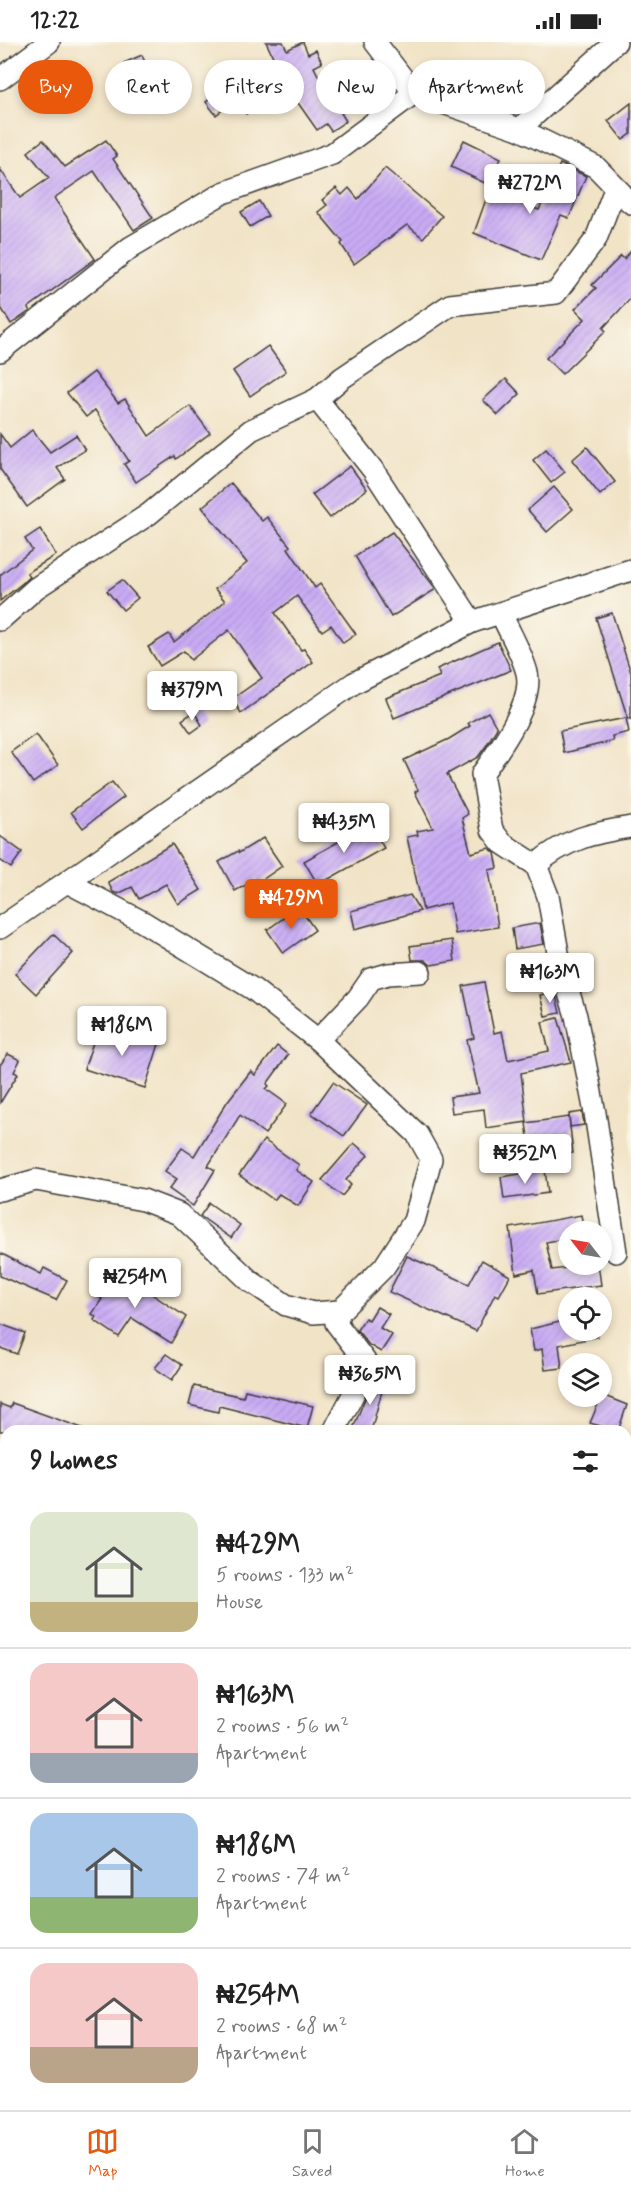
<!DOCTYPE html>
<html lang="en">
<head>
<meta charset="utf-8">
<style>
	:root { --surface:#fff; --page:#f2f2f2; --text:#222; --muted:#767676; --line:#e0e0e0; --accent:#ea580c }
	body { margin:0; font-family:Mynerve,sans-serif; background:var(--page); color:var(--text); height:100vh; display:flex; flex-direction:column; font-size:22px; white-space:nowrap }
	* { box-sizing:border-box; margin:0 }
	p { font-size:20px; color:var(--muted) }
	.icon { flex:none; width:33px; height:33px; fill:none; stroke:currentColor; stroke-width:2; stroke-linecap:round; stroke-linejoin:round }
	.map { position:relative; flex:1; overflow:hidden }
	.drawer { position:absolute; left:0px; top:1383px; width:632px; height:686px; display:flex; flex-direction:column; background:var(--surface); border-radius:18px 18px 0 0; box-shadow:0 3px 9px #0003 }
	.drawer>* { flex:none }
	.hud { position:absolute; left:18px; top:18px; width:596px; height:54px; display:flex; gap:12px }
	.needle { width:39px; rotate:301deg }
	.buttons { position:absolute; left:558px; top:1179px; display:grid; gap:12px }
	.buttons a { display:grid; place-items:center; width:54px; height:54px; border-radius:50%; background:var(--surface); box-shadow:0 3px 9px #0003; font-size:30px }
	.price { position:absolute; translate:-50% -51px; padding:0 14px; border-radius:6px; background:#fff; color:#222; font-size:20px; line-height:39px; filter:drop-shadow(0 2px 3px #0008) }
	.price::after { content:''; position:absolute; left:50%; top:36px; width:18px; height:14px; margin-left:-9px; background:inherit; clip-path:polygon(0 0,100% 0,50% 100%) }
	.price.on { background:var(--accent); color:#fff }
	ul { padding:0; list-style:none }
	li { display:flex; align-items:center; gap:18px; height:150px; padding:0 30px }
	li+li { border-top:2px solid var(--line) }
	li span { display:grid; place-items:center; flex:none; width:168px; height:120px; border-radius:18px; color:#555 }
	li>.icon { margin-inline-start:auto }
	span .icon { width:72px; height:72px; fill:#fffc; stroke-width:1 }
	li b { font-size:26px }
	h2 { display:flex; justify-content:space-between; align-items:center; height:72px; padding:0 30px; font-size:26px }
	.tag { padding:0 21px; border-radius:27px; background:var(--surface); box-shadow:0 3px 9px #0003; font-size:21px; line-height:54px }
	.tag.on { background:var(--accent); color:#fff }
	.status { display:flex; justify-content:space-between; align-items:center; height:42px; padding:0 30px; background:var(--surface); direction:ltr }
	.status svg { height:16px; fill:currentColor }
	.menu { display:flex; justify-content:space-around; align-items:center; height:84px; border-top:2px solid var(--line); background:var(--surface); font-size:16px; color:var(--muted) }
	.menu a { display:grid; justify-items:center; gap:3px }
	.menu .on { color:var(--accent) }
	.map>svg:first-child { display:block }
</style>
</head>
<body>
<div class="status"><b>12:22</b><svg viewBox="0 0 49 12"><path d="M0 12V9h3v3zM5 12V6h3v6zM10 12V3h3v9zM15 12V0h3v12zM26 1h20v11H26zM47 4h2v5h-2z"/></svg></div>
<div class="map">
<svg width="631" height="2068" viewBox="0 0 631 2068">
	<defs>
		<pattern id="building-hatch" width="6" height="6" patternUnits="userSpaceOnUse" patternTransform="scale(1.5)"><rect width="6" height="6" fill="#c9abf5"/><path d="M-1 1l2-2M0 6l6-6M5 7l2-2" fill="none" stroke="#ac93d1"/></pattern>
	</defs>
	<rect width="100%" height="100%" fill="#fbf7ec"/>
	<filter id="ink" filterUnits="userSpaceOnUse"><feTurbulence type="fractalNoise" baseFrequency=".0167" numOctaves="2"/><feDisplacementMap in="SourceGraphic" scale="12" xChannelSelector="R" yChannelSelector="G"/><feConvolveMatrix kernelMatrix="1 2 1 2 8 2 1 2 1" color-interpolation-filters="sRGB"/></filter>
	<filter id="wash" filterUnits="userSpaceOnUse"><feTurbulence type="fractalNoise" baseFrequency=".008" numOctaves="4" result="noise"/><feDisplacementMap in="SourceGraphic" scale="24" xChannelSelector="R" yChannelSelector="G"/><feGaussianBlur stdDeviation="1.35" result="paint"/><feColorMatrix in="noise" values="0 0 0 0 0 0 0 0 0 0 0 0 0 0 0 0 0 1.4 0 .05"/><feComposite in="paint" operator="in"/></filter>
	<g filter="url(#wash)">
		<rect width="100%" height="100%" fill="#f1e3c6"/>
		<g id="blocks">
			<!-- building -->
			<g fill="url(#building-hatch)">
				<path d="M266 0H283L287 8 303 0 308 12 316 8 322 21 314 25 329 55 335 51 346 68 341 71 346 79 331 89 326 82 317 88 289 48Z"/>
				<path d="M142 13 159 55 140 63 124 21Z"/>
				<path d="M243 33 263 59 246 72 235 58 216 73 206 60Z"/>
				<path d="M631 61V92L623 98 608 79Z"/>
				<path d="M43 98 65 125 106 98 117 114 113 117 153 176 134 188 94 129 54 156 95 217 28 266 30 269 11 282 0 264V127L20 156 49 136 28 110Z"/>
				<path d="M464 98 501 116 489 143 451 125Z"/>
				<path d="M560 122 586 134 569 176 561 173 541 218 474 191 489 149 539 168Z"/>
				<path d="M385 126 442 174 423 196 407 183 354 222 341 202 343 200 318 170 327 163 322 158 336 146 342 153 349 146 358 157Z"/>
				<path d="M259 159 268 174 250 185 241 170Z"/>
				<path d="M631 209V256L603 286 606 289 562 332 546 316 585 277 575 267 596 246 592 243 621 214 624 217Z"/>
				<path d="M268 304 286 329 250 354 233 329Z"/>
				<path d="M94 330 118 361 125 357 149 394 190 364 210 391 176 417 175 414 136 440 124 422 129 419 95 368 86 375 67 351Z"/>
				<path d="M506 337 520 352 498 373 483 358Z"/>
				<path d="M32 388 50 410 76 393 85 408 57 426 65 437 27 465 0 427V392L10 406Z"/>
				<path d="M587 405 615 440 600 453 572 418Z"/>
				<path d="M546 407 565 430 551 441 533 418Z"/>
				<path d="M350 424 367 447 330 476 312 453Z"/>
				<path d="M231 441 262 479 267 475 290 504 288 506 315 546 320 542 356 592 343 601 331 583 322 589 297 554 275 571 301 608 304 607 313 620 241 671 232 657 262 636 229 588 191 618 184 609 160 624 148 605 169 592 174 600 217 566 225 559 215 547 247 521 202 465Z"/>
				<path d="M554 445 573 467 547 490 528 468Z"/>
				<path d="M40 487 56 513 27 531 30 535 0 559V533L32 508 25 497Z"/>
				<path d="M392 490 436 547 391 575 355 514Z"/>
				<path d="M122 538 138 556 123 568 107 549Z"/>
				<path d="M612 571 631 631V677H628L596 576Z"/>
				<path d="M498 600 511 628 394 676 386 656 440 634 437 627Z"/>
				<path d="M194 670 202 683 191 691 182 678Z"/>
				<path d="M488 670 497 686 486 704 478 715 447 732 468 772 462 776 471 811 489 806 495 811 498 826 489 828 498 885 455 892 450 861 423 868 407 795 418 793 417 789 433 786 415 750 418 748 404 718 449 697 470 684 468 681Z"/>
				<path d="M626 676 629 690 612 694 613 699 564 711 560 689Z"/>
				<path d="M36 692 58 723 33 741 11 710Z"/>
				<path d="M112 740 124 755 83 786 71 770Z"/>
				<path d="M370 782 384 806 318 843 304 819Z"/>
				<path d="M0 794 22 810 11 826 0 818Z"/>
				<path d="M263 796 282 824 259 840 257 837 235 849 219 820 238 809 239 811Z"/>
				<path d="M172 802 201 848 178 862 166 842 139 857 132 845 118 852 113 850 108 840Z"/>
				<path d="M410 853 420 869 355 887 351 869Z"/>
				<path d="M299 865 315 888 283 911 267 888Z"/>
				<path d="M540 881 544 902 515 907 512 886Z"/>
				<path d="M53 892 73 911 36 952 15 932Z"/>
				<path d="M452 898 455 919 431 923 425 918H412L410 904Z"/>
				<path d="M484 940 494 991 502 989 508 1018 549 1009 542 980 558 976 571 1020 521 1031 527 1080 486 1086 484 1067 452 1071 450 1055 479 1051 467 998 474 996 463 944Z"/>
				<path d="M555 950 560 971 545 974 540 953Z"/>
				<path d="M99 983 159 1002 145 1046 84 1027Z"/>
				<path d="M277 1004 288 1013 267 1042 269 1044 266 1047 287 1062 265 1092 240 1073 208 1124 215 1128 193 1164 169 1147 177 1137 165 1129 182 1106 194 1114 227 1060 251 1029 255 1033Z"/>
				<path d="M8 1012 20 1018 14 1030 18 1032 0 1061V1023Z"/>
				<path d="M333 1040 367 1063 344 1094 311 1071Z"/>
				<path d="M582 1070 584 1083 570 1085 569 1072Z"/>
				<path d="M569 1075 573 1111 559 1112 560 1120 545 1122 542 1099 529 1101 526 1081Z"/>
				<path d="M264 1098 299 1123 296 1128 314 1140 298 1164 279 1152 274 1158 239 1133Z"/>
				<path d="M354 1101 368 1113 346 1138 351 1143 342 1154 322 1138Z"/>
				<path d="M545 1128 548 1151 504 1157 501 1135Z"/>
				<path d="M209 1161 240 1183 231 1196 200 1174Z"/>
				<path d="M581 1173 584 1190H568V1196L546 1200 552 1228 598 1222 601 1243 538 1252 534 1228 516 1232 510 1186Z"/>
				<path d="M0 1211 41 1232 44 1226 67 1238 56 1258 0 1234Z"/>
				<path d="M407 1214 469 1242 482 1218 510 1234 499 1254 495 1252 476 1289 389 1250Z"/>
				<path d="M114 1227 186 1275 171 1301 132 1276 119 1295 94 1278 96 1275 92 1272 102 1257 97 1254Z"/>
				<path d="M377 1265 389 1272 380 1286 392 1293 381 1310 369 1303 357 1288 365 1276 369 1278Z"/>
				<path d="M568 1278V1288H597V1295L559 1303 562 1326 545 1328 542 1307 534 1309 530 1287Z"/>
				<path d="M0 1282 25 1291 17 1312 0 1306Z"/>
				<path d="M166 1312 182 1323 172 1338 155 1326Z"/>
				<path d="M374 1334 385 1338 371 1389H352Z"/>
				<path d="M194 1344 243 1355 245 1348 313 1364 307 1386 219 1364 218 1370 189 1363Z"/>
				<path d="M602 1353 627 1363 618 1389 590 1381Z"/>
				<path d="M12 1361 85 1387V1389H0V1362L10 1366Z"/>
			</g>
		</g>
	</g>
	<g filter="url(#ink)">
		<use href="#blocks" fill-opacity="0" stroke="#3c3a36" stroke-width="1.5"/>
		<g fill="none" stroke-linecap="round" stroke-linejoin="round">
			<defs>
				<g id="minor">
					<path d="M0 37 49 0"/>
					<path d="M414 51 519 87 596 125 631 161"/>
					<path d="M519 87 616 0"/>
					<path d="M0 309 131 205 223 151 332 112 414 51 375 0"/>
					<path d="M317 357 373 428 472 580"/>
					<path d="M501 571C509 590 522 611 527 631 534 661 498 709 482 732L492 788 502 801 536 823 548 854 560 922 576 974 595 1071 616 1210"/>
					<path d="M0 578 36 546 149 472 251 388 317 357 342 336 450 263 556 251 596 197 615 147"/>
					<path d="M536 823C565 797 593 791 631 785"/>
					<path d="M67 840 143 880 253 947 318 998 417 1092 431 1117 414 1179 384 1225 340 1269 336 1281 365 1319 355 1349 334 1389"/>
					<path d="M0 886 354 641 472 580 631 528"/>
					<path d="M318 998 358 956 371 937 388 932 420 930"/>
					<path d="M0 1148 36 1138 143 1158 179 1172 250 1239 286 1263 313 1271 340 1269"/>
					<path d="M626 1538 631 1539"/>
					<path d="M626 1768 631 1771"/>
					<path d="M0 1945 6 1948"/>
					<path d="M120 2062 131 2068"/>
					<path d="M29 2068 31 2062"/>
				</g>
			</defs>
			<!-- minor casing -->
			<use href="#minor" stroke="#3c3a36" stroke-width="24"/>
			<!-- minor -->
			<use href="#minor" stroke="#fff" stroke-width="21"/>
		</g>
	</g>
</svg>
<div class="buttons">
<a><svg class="needle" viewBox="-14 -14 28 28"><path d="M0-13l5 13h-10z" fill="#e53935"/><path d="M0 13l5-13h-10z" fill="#767676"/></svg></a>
<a><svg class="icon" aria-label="locate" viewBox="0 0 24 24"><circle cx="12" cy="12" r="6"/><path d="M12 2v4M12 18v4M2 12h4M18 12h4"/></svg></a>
<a><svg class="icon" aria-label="layers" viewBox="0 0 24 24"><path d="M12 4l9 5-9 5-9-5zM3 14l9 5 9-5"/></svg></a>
</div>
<b class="price" style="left:530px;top:173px">₦272M</b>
<b class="price" style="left:192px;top:680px">₦379M</b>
<b class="price" style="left:344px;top:812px">₦435M</b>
<b class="price on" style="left:291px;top:888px">₦429M</b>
<b class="price" style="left:550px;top:962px">₦163M</b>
<b class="price" style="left:122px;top:1015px">₦186M</b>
<b class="price" style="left:525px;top:1143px">₦352M</b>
<b class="price" style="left:135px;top:1267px">₦254M</b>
<b class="price" style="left:370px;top:1364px">₦365M</b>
<div class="hud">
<a class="tag on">Buy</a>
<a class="tag">Rent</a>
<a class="tag">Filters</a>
<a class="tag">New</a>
<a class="tag">Apartment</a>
</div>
<section class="drawer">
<h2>9 homes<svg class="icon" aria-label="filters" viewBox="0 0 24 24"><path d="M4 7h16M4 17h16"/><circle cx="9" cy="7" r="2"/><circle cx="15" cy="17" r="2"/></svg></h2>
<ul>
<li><span style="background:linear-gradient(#dfe7d0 75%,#c2b280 0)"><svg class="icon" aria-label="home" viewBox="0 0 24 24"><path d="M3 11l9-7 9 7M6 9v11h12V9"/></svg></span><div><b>₦429M</b><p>5 rooms · 133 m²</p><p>House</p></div></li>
<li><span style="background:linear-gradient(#f6c9c9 75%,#9aa5b1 0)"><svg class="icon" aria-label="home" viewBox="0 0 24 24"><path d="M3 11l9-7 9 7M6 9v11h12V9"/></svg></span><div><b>₦163M</b><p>2 rooms · 56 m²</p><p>Apartment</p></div></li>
<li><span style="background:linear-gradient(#a9c7e8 70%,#8fb573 0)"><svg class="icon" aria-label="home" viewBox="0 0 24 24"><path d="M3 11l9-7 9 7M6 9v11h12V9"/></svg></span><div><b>₦186M</b><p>2 rooms · 74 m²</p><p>Apartment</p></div></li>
<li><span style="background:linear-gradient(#f6c9c9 70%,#b9a48a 0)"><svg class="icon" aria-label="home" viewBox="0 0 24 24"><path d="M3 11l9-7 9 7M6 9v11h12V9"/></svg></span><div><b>₦254M</b><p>2 rooms · 68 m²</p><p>Apartment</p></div></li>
</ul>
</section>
</div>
<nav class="menu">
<a class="on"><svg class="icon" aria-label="map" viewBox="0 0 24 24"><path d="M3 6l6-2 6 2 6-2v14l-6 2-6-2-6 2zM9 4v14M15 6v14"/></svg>Map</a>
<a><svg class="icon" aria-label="saved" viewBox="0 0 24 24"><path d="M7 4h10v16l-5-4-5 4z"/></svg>Saved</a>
<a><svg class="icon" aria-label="home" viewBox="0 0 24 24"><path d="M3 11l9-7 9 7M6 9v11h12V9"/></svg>Home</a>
</nav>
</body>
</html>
